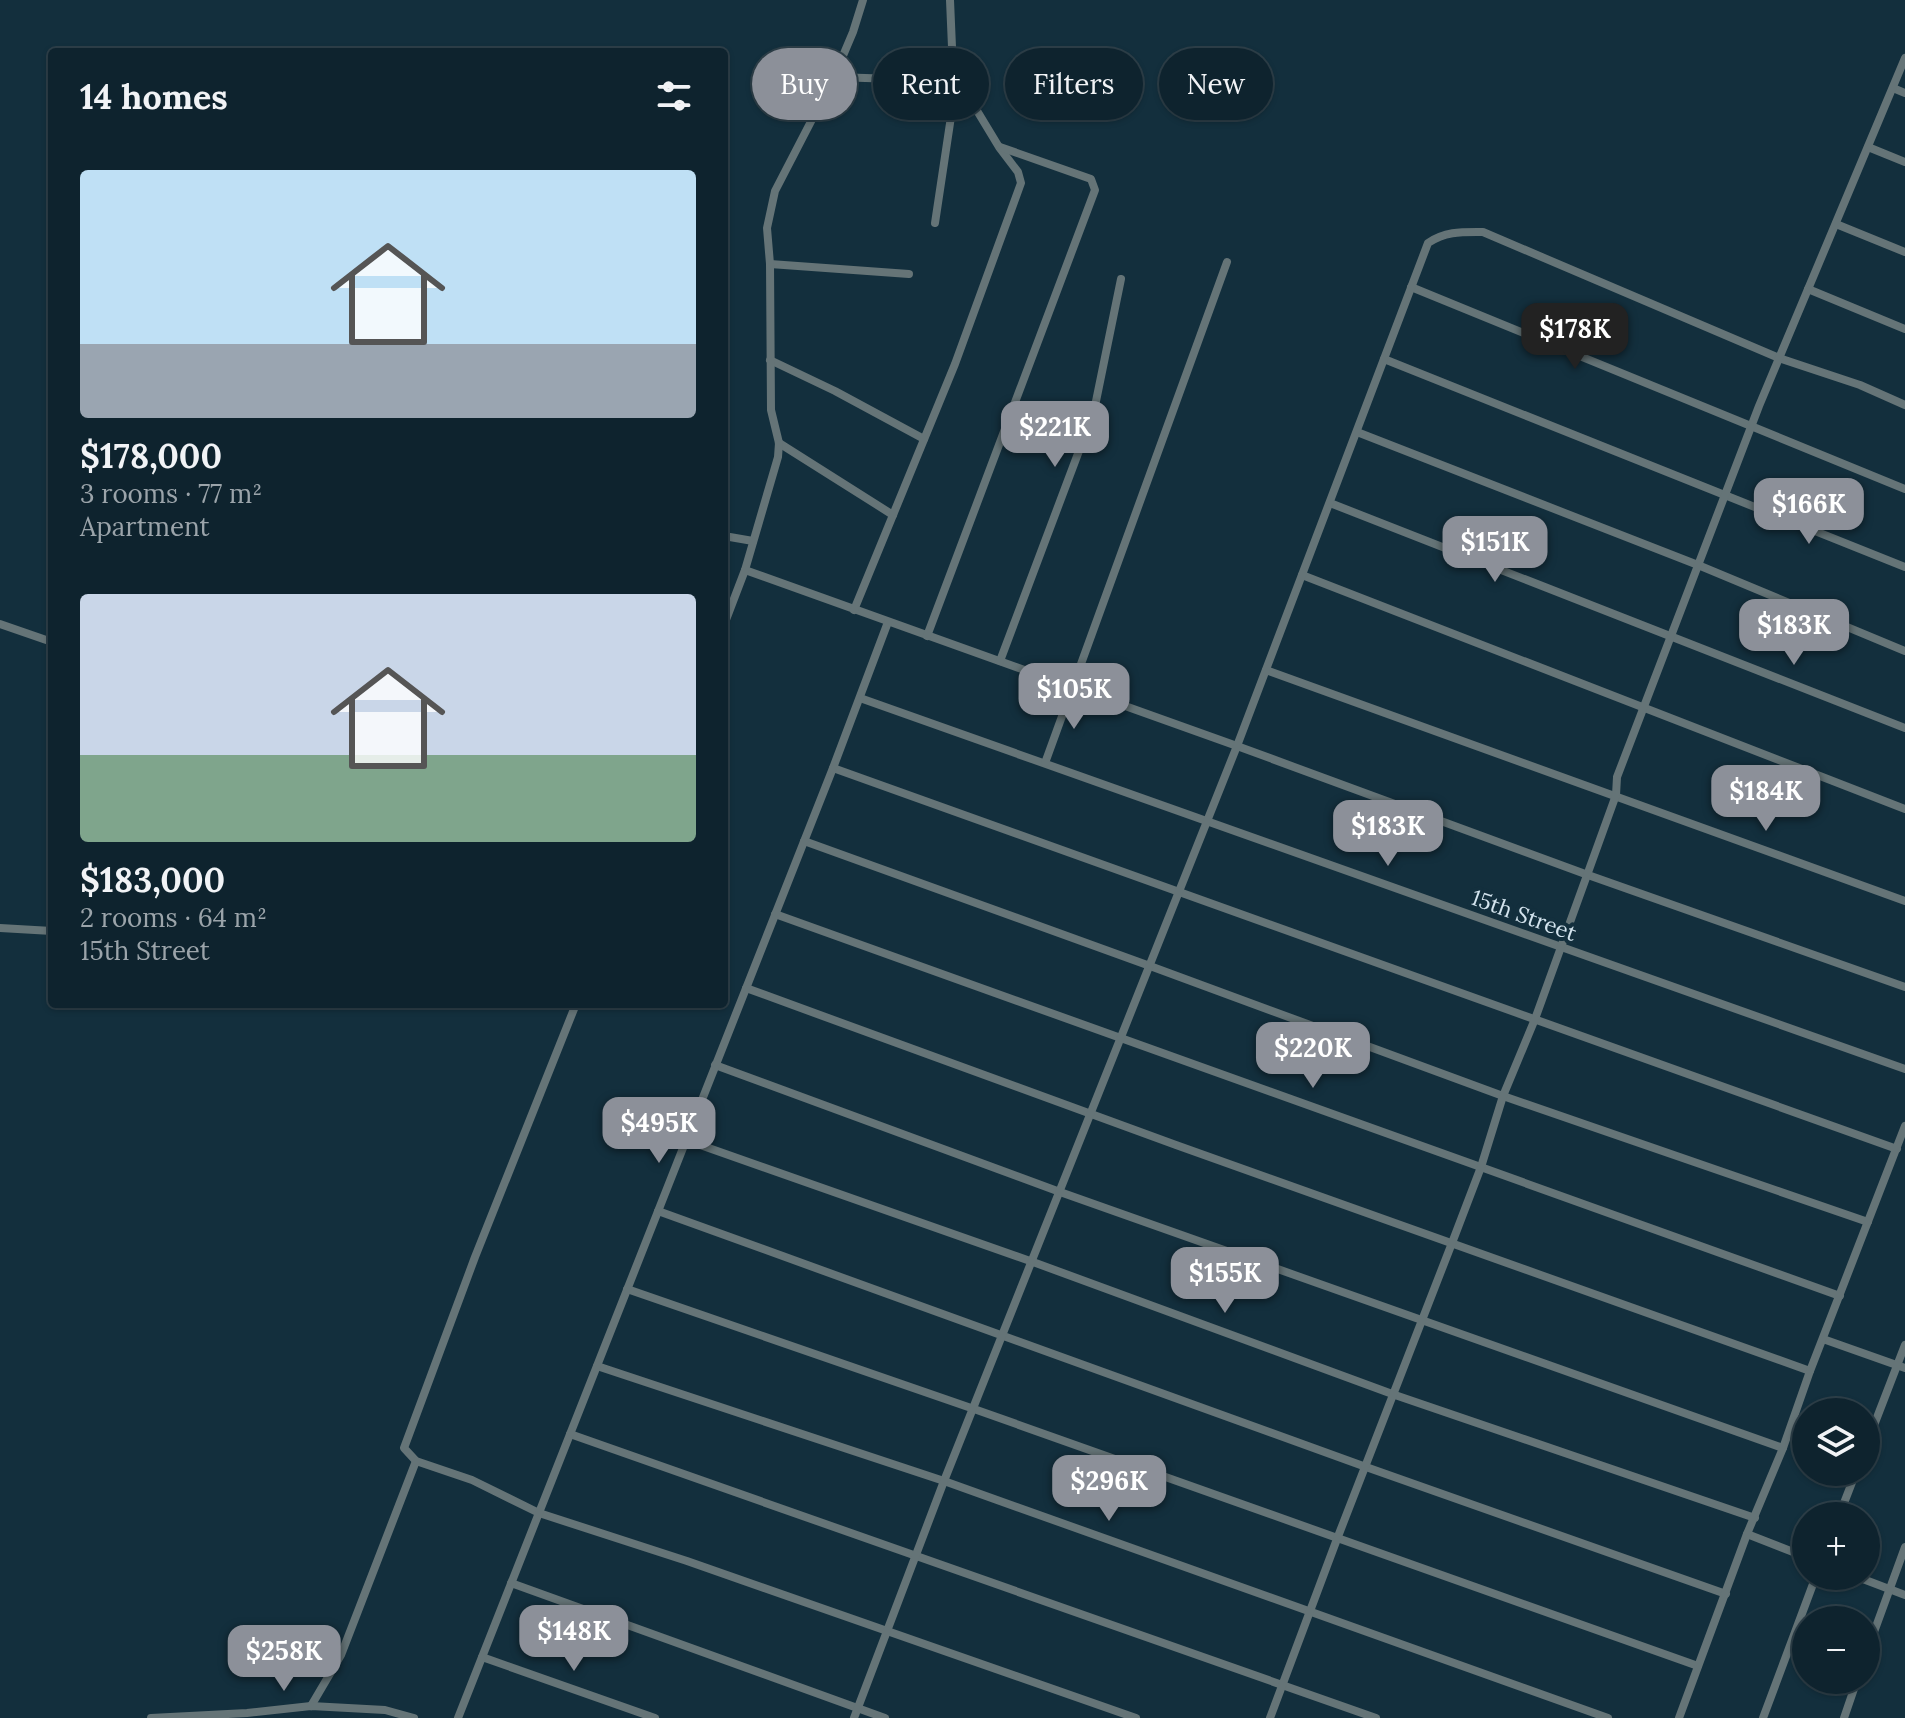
<!DOCTYPE html>
<html lang="en">
<head>
<meta charset="utf-8">
<style>
	:root { --surface:#0e232e; --page:#172b36; --text:#f1f3f6; --muted:#9ba4aa; --line:#2e404a; --accent:#8c9099 }
	body { margin:0; font-family:Lora,serif; background:var(--page); color:var(--text); height:100vh; display:flex; flex-direction:column; font-size:30px; white-space:nowrap }
	* { box-sizing:border-box; margin:0 }
	p { font-size:26px; color:var(--muted) }
	.icon { flex:none; width:44px; height:44px; fill:none; stroke:currentColor; stroke-width:2; stroke-linecap:round; stroke-linejoin:round }
	.map { position:relative; flex:1; overflow:hidden }
	.sheet { position:absolute; left:48px; top:48px; width:680px; height:960px; display:flex; flex-direction:column; background:var(--surface); border-radius:8px; box-shadow:0 2px 6px #0004,0 0 0 2px var(--line) }
	.sheet>* { flex:none }
	.hud { position:absolute; left:752px; top:48px; width:760px; height:72px; display:flex; gap:16px }
	.tools { position:absolute; left:1792px; top:1398px; display:grid; gap:16px }
	.tools a { display:grid; place-items:center; width:88px; height:88px; border-radius:50%; background:var(--surface); box-shadow:0 2px 6px #0004,0 0 0 2px var(--line); font-size:40px }
	.price { position:absolute; translate:-50% -68px; padding:0 18px; border-radius:16px; background:var(--accent); color:#fff; font-size:26px; line-height:52px; filter:drop-shadow(0 2px 4px #0008) }
	.price::after { content:''; position:absolute; left:50%; top:48px; width:24px; height:18px; margin-left:-12px; background:inherit; clip-path:polygon(0 0,100% 0,50% 100%) }
	.price.current { background:#222; color:#fff }
	ul { padding:0; list-style:none }
	li { display:grid; align-content:center; gap:16px; height:424px; padding:0 32px }
	li span { display:grid; place-items:center; height:248px; border-radius:8px; color:#555 }
	li>.icon { margin-inline-start:auto }
	span .icon { width:144px; height:144px; fill:#fffc; stroke-width:1 }
	li b { font-size:34px }
	h2 { display:flex; justify-content:space-between; align-items:center; height:96px; padding:0 32px; font-size:34px }
	.pill { padding:0 28px; border-radius:36px; background:var(--surface); box-shadow:0 2px 6px #0004,0 0 0 2px var(--line); font-size:28px; line-height:72px }
	.pill.current { background:var(--accent); color:#fff }
	.map>svg:first-child { display:block }
</style>
</head>
<body>
<div class="map">
<svg width="1905" height="1718" viewBox="0 0 1905 1718">
	<rect width="100%" height="100%" fill="#132f3d"/>
	<g fill="none" stroke-linecap="round" stroke-linejoin="round">
		<!-- street -->
		<g stroke="#657477" stroke-width="8">
			<path d="M834 77 959 81"/>
			<path d="M1893 88 1905 93"/>
			<path d="M1868 147 1905 162"/>
			<path d="M935 223 955 90 959 81"/>
			<path d="M1836 224 1905 252"/>
			<path d="M770 264 909 274"/>
			<path d="M1411 287 1905 489"/>
			<path d="M1808 289 1905 329"/>
			<path d="M1384 359 1905 567"/>
			<path d="M770 360 835 391 924 439"/>
			<path d="M1357 432 1698 565 1905 651"/>
			<path d="M779 443 893 515"/>
			<path d="M1330 503 1905 728"/>
			<path d="M724 536 753 541"/>
			<path d="M745 570 1237 746 1588 875 1905 987"/>
			<path d="M1302 575 1905 809"/>
			<path d="M854 610 955 364 1021 183 1018 172 999 147 959 81 952 47 950 0"/>
			<path d="M0 624 52 642"/>
			<path d="M724 625 745 570 778 457 779 443 771 410 770 264 767 228 775 191 834 77 853 32 863 0"/>
			<path d="M927 636 1095 190 1091 179 1000 147"/>
			<path d="M1000 661 1094 411 1121 279"/>
			<path d="M1266 670 1905 901"/>
			<path d="M860 698 1905 1069"/>
			<path d="M1045 763 1227 262"/>
			<path d="M833 768 1897 1149"/>
			<path d="M804 841 1150 966 1503 1096 1868 1222"/>
			<path d="M775 914 1840 1296"/>
			<path d="M0 928 52 931"/>
			<path d="M746 988 1176 1145 1810 1371"/>
			<path d="M576 1004 475 1257 404 1448 416 1461 472 1480 539 1513 687 1561 1136 1718"/>
			<path d="M715 1065 1060 1192 1783 1448"/>
			<path d="M686 1140 1033 1262 1395 1395 1755 1518"/>
			<path d="M658 1211 1366 1467 1726 1594"/>
			<path d="M627 1289 974 1409 1698 1666"/>
			<path d="M1823 1339 1905 1368"/>
			<path d="M597 1366 944 1481 1608 1718"/>
			<path d="M570 1434 1376 1718"/>
			<path d="M1866 1446 1905 1345"/>
			<path d="M1839 1516 1856 1472"/>
			<path d="M1747 1534 1806 1557"/>
			<path d="M1855 1576 1905 1595"/>
			<path d="M511 1583 885 1718"/>
			<path d="M1866 1654 1905 1547"/>
			<path d="M482 1657 655 1718"/>
			<path d="M311 1706 341 1655 416 1461"/>
			<path d="M151 1718 247 1713 311 1706 385 1710 414 1718"/>
			<path d="M458 1718 833 768 888 622"/>
			<path d="M854 1718 944 1481 1237 746 1428 243C1446 231 1462 232 1483 232L1779 358 1860 385 1905 405"/>
			<path d="M1270 1718 1337 1539 1452 1243 1481 1167 1503 1096 1535 1019 1616 795 1617 777 1759 406 1905 58"/>
			<path d="M1679 1718 1747 1534 1783 1448 1810 1371 1905 1126"/>
			<path d="M1763 1718 1816 1576"/>
			<path d="M1844 1718 1857 1680"/>
		</g>
	</g>
	<g text-anchor="middle" dominant-baseline="central" stroke-width="8" stroke-linejoin="round" paint-order="stroke">
		<!-- street labels -->
		<g font-size="22" fill="#d4e4ee" stroke="#132f3d">
			<text transform="translate(1524 915) rotate(20)">15th Street</text>
		</g>
	</g>
</svg>
<div class="tools">
<a><svg class="icon" aria-label="layers" viewBox="0 0 24 24"><path d="M12 4l9 5-9 5-9-5zM3 14l9 5 9-5"/></svg></a>
<a>+</a>
<a>−</a>
</div>
<b class="price current" style="left:1575px;top:371px">$178K</b>
<b class="price" style="left:1055px;top:469px">$221K</b>
<b class="price" style="left:1809px;top:546px">$166K</b>
<b class="price" style="left:1495px;top:584px">$151K</b>
<b class="price" style="left:1794px;top:667px">$183K</b>
<b class="price" style="left:1074px;top:731px">$105K</b>
<b class="price" style="left:1766px;top:833px">$184K</b>
<b class="price" style="left:1388px;top:868px">$183K</b>
<b class="price" style="left:1313px;top:1090px">$220K</b>
<b class="price" style="left:659px;top:1165px">$495K</b>
<b class="price" style="left:1225px;top:1315px">$155K</b>
<b class="price" style="left:1109px;top:1523px">$296K</b>
<b class="price" style="left:574px;top:1673px">$148K</b>
<b class="price" style="left:284px;top:1693px">$258K</b>
<div class="hud">
<a class="pill current">Buy</a>
<a class="pill">Rent</a>
<a class="pill">Filters</a>
<a class="pill">New</a>
</div>
<section class="sheet">
<h2>14 homes<svg class="icon" aria-label="filters" viewBox="0 0 24 24"><path d="M4 7h16M4 17h16"/><circle cx="9" cy="7" r="2"/><circle cx="15" cy="17" r="2"/></svg></h2>
<ul>
<li><span style="background:linear-gradient(#bfe0f5 70%,#9aa5b1 0)"><svg class="icon" aria-label="home" viewBox="0 0 24 24"><path d="M3 11l9-7 9 7M6 9v11h12V9"/></svg></span><div><b>$178,000</b><p>3 rooms · 77 m²</p><p>Apartment</p></div></li>
<li><span style="background:linear-gradient(#c9d6e8 65%,#7fa58c 0)"><svg class="icon" aria-label="home" viewBox="0 0 24 24"><path d="M3 11l9-7 9 7M6 9v11h12V9"/></svg></span><div><b>$183,000</b><p>2 rooms · 64 m²</p><p>15th Street</p></div></li>
</ul>
</section>
</div>
</body>
</html>
